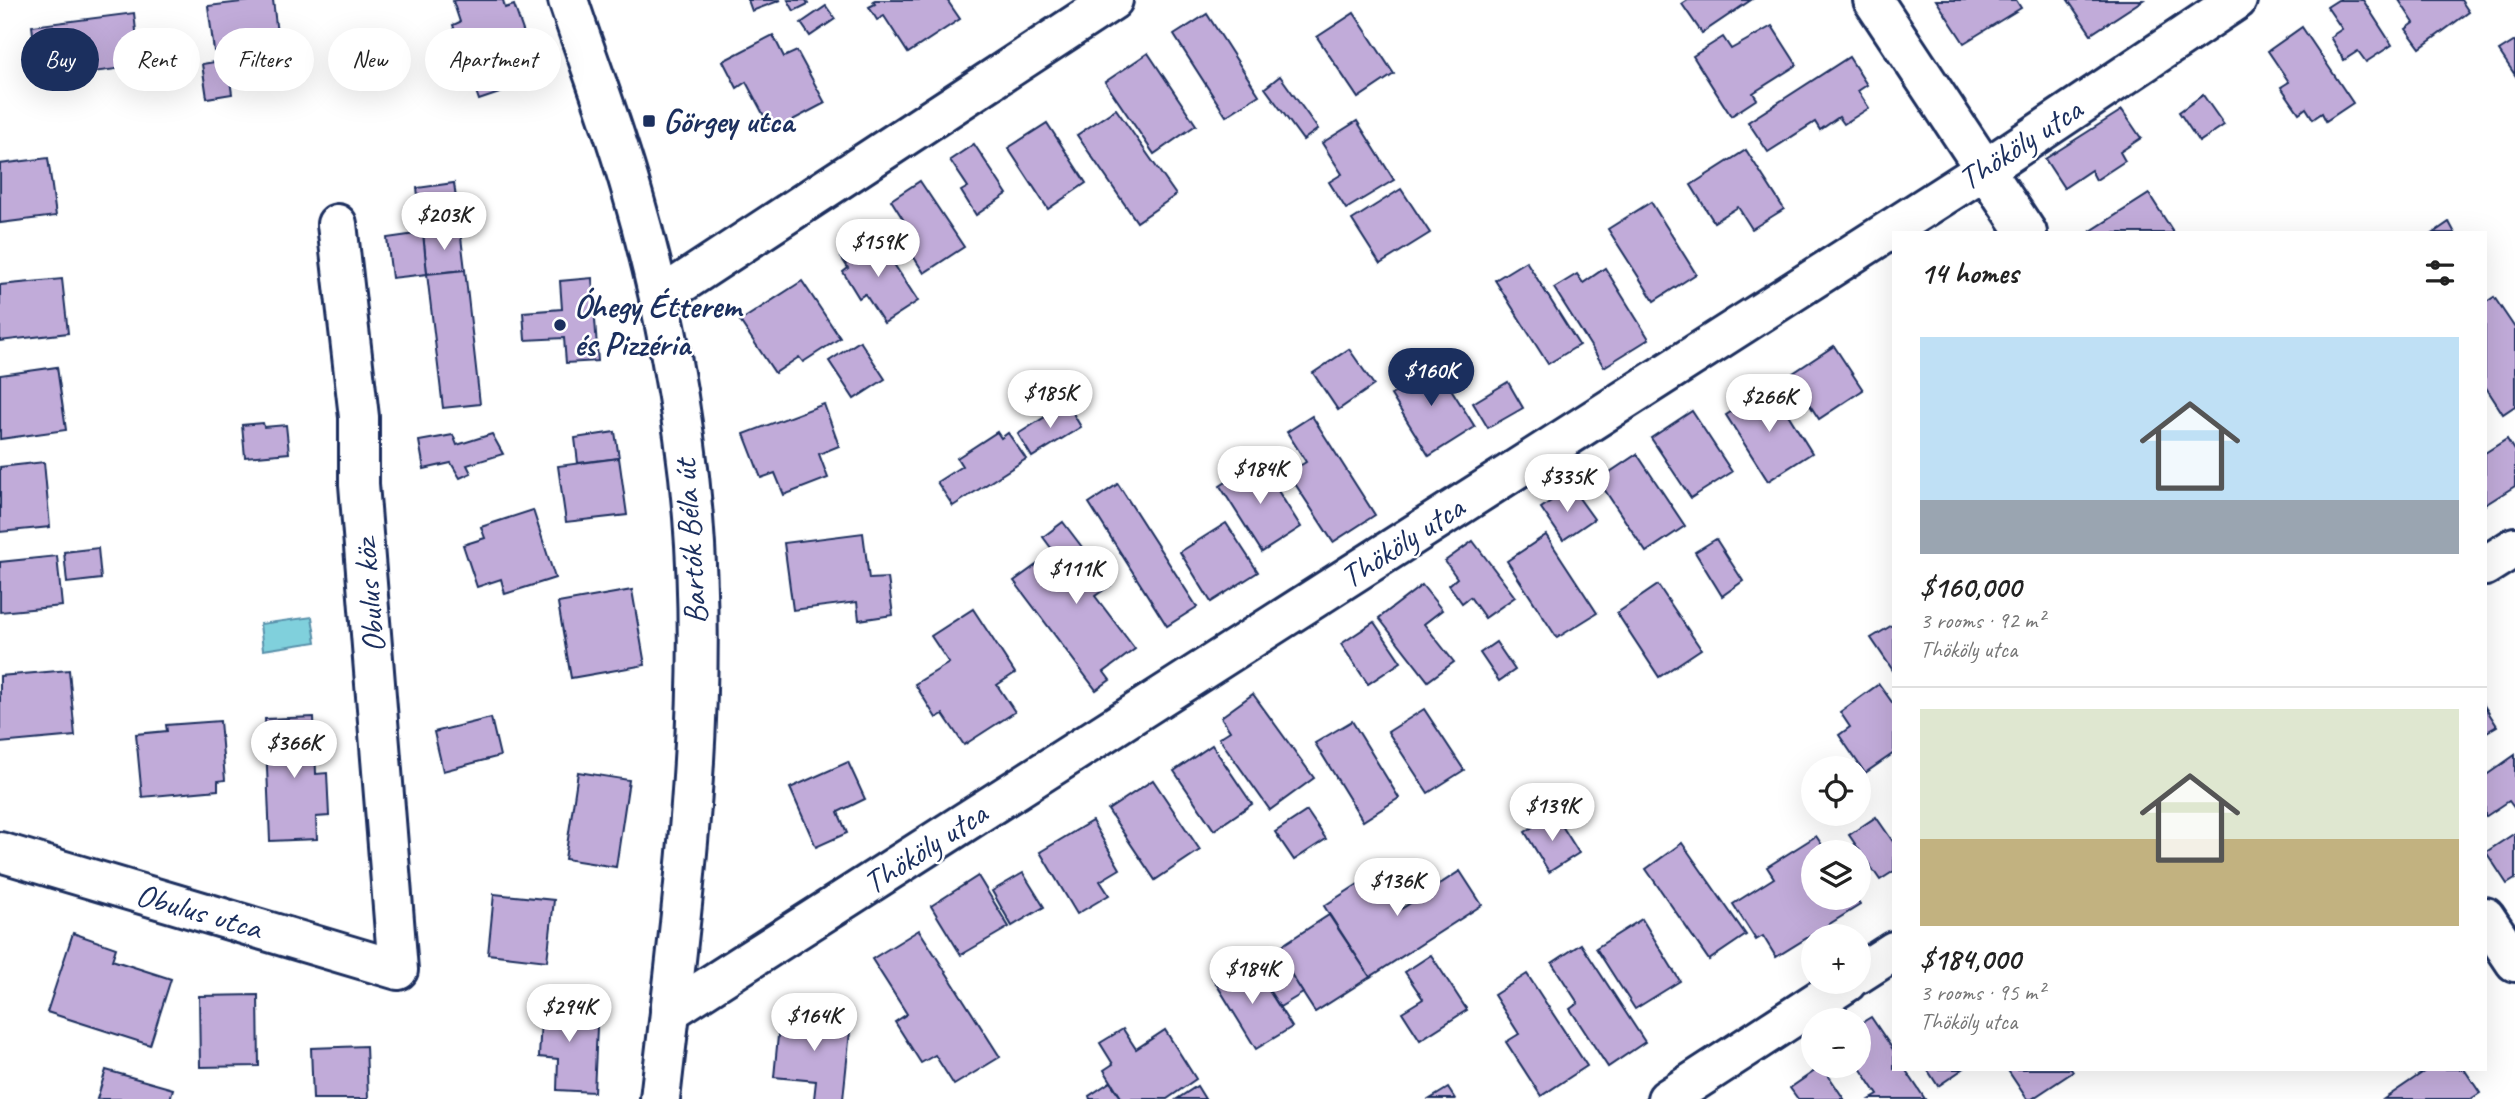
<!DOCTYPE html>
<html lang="en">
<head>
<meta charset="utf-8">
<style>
	:root { --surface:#fff; --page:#f6f6f6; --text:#222; --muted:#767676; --line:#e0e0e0; --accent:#1b2f5e }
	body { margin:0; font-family:Caveat,sans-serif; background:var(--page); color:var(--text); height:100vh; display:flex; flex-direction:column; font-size:26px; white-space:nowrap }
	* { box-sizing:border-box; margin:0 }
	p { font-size:23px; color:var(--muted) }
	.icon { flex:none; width:38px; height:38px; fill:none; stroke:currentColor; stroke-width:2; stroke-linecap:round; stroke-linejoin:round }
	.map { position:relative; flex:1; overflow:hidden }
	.panel { position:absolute; left:1892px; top:231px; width:595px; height:840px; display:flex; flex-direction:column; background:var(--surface); border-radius:0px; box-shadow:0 7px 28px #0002 }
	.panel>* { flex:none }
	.hud { position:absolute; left:21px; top:28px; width:665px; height:63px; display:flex; gap:14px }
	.controls { position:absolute; left:1801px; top:756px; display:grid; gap:14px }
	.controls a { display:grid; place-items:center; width:70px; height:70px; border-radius:50%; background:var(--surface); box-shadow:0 7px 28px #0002; font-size:35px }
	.price { position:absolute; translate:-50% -60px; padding:0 16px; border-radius:24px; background:#fff; color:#222; font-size:23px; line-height:46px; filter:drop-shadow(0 2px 4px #0008) }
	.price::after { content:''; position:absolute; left:50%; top:42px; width:21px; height:16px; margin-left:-10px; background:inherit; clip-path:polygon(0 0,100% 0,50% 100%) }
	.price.selected { background:var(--accent); color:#fff }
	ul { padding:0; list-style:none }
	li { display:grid; align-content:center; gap:14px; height:371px; padding:0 28px }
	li+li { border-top:2px solid var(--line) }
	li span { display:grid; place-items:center; height:217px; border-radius:0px; color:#555 }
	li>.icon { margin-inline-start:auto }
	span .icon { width:126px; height:126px; fill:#fffc; stroke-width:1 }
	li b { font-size:30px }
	h2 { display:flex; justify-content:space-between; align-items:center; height:84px; padding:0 28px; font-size:30px }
	.tag { padding:0 24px; border-radius:32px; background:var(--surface); box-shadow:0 7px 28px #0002; font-size:24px; line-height:63px }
	.tag.selected { background:var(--accent); color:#fff }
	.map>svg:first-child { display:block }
</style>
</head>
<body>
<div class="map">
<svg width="2515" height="1099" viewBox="0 0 2515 1099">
	<rect width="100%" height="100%" fill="#fff"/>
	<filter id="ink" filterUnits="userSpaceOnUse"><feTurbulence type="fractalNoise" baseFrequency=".0143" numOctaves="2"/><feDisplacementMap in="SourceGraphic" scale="14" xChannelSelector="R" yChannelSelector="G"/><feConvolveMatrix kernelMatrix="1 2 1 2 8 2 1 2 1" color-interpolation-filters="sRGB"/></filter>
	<g filter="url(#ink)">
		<!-- water -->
		<path fill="#80d0dc" stroke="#5890aa" stroke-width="2" d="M312 617 316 642 263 650 260 624Z"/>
		<!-- building -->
		<g fill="#c1abd9" stroke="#1b2f5e" stroke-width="2">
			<path d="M258 0H273L278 42 214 51 208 6Z"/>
			<path d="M457 0H503L505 8 514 5 540 79 479 100 453 25 460 22 453 1Z"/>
			<path d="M748 0H781L752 11Z"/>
			<path d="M788 0H806L808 4 794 11Z"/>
			<path d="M875 0H947L960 19 908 53 884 16 877 20 869 7 875 4 873 1Z"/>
			<path d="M1688 0H1751L1702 33 1682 4Z"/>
			<path d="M1936 0H2016L2021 8 1964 43Z"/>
			<path d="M2068 0H2143L2091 34Z"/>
			<path d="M2338 0H2363L2392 45 2366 62 2358 51 2344 60 2330 37 2342 29 2327 7Z"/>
			<path d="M2399 0H2461L2469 12 2420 48 2406 29 2414 23Z"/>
			<path d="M826 6 835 19 810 36 801 23Z"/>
			<path d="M134 13 140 66 39 79 32 26Z"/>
			<path d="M1354 13 1394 74 1358 98 1317 37Z"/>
			<path d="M1207 14 1259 95 1226 116 1174 35Z"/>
			<path d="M1772 26 1797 65 1753 93 1757 99 1731 116 1693 56 1723 37 1731 49Z"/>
			<path d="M2302 27 2353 103 2326 121 2322 113 2313 119 2306 108 2299 113 2281 87 2289 82 2268 51Z"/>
			<path d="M773 35 784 57 797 51 825 103 772 131 746 82 737 88 723 61Z"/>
			<path d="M2515 41V75L2499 51Z"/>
			<path d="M1148 53 1196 125 1154 154 1105 82Z"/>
			<path d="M1849 57 1867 85 1858 91 1869 108 1844 124 1839 117 1820 130 1815 122 1768 152 1748 122Z"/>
			<path d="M227 60 232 94 207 98 202 64Z"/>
			<path d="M1280 76 1318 129 1303 140 1265 88Z"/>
			<path d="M2203 95 2224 125 2199 142 2179 112Z"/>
			<path d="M1116 109 1176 195 1137 222 1077 135Z"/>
			<path d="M2122 110 2141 138 2120 152 2125 161 2096 180 2091 170 2064 188 2045 159Z"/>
			<path d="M1357 121 1394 180 1346 209 1329 182 1342 174 1322 143Z"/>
			<path d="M1047 123 1086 183 1048 209 1008 148Z"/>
			<path d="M974 144 1007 194 976 215 961 191 968 187 950 160Z"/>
			<path d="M1746 150 1784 209 1752 229 1738 207 1714 222 1691 185Z"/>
			<path d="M48 158 56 216 0 223V164Z"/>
			<path d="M920 181 964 247 924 273 897 231 906 224 891 200Z"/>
			<path d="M454 183 460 229 423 233 417 188Z"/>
			<path d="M1401 189 1430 233 1380 264 1352 220Z"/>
			<path d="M2149 194 2174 233H2093L2091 231Z"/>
			<path d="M1651 202 1696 274 1654 301 1608 229Z"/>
			<path d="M2449 222 2455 233H2433Z"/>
			<path d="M460 229 465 270 427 274 423 233Z"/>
			<path d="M423 233 427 274 392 278 387 238Z"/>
			<path d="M875 235 918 301 884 323 865 294 859 298 843 272 848 268 841 257Z"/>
			<path d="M1526 261 1579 345 1548 364 1495 280Z"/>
			<path d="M1605 268 1649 339 1604 367 1554 288 1577 274 1583 283Z"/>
			<path d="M465 270 480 404 443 408 427 274Z"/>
			<path d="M592 278 598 361 566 363 564 338 525 340 523 312 562 309 560 281Z"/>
			<path d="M62 279 68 333 0 341V285Z"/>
			<path d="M802 281 840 338 803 362 799 357 775 373 740 321Z"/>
			<path d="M2494 297 2515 328V406L2503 414 2485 386V303Z"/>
			<path d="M860 341 885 379 854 399 829 361Z"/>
			<path d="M1834 346 1863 390 1819 419 1790 375Z"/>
			<path d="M1349 349 1374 385 1338 410 1313 373Z"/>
			<path d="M1432 359 1475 427 1429 456 1391 395 1401 389 1396 381Z"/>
			<path d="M57 367 66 430 0 439V375Z"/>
			<path d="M1508 382 1523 408 1488 428 1473 403Z"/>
			<path d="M1771 387 1812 453 1768 481 1726 415Z"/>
			<path d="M1067 403 1081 427 1032 457 1018 434Z"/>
			<path d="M824 404 839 446 819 454 828 478 784 495 775 473 761 478 744 434Z"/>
			<path d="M1692 411 1732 472 1691 498 1651 438Z"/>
			<path d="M1312 416 1375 515 1333 542 1288 473 1306 462 1287 432Z"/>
			<path d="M263 423 264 427 286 425 289 453 245 457 242 425Z"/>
			<path d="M615 432 619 458 578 463 575 438Z"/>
			<path d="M997 432 1001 438 1008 433 1026 459 953 506 937 482 962 466 957 458Z"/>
			<path d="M492 434 503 454 467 465 471 473 460 478 451 463 424 469 419 441 453 435 457 445Z"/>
			<path d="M2507 439 2515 452V486L2485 505V453Z"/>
			<path d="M1637 454 1685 526 1646 552 1598 480Z"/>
			<path d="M619 458 627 515 566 522 558 466Z"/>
			<path d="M1259 461 1301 527 1262 552 1220 486Z"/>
			<path d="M44 462 50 527 0 532V467Z"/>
			<path d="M1118 484 1197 607 1167 626 1089 503Z"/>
			<path d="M1571 487 1594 519 1563 540 1541 508Z"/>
			<path d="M533 510 555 578 505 594 501 579 477 587 463 545 485 538 481 527Z"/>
			<path d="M1063 522 1111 585 1095 596 1135 649 1104 672 1110 680 1096 690 1014 581 1054 552 1043 537Z"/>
			<path d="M1226 523 1258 572 1211 602 1180 552Z"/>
			<path d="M863 533 869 579 888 578 893 615 859 620 857 602 793 610 784 543Z"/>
			<path d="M1546 535 1597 613 1557 638 1507 561Z"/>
			<path d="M1716 539 1743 581 1722 596 1695 552Z"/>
			<path d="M1473 541 1515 597 1485 618 1470 597 1462 603 1449 585 1457 578 1445 561Z"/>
			<path d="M98 548 101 579 67 583 64 552Z"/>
			<path d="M57 556 62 606 0 612V562Z"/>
			<path d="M1422 585 1442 610 1424 624 1454 662 1428 681 1379 618Z"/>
			<path d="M1658 585 1701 649 1659 677 1617 613Z"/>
			<path d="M632 590 645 665 571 678 558 603Z"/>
			<path d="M973 609 1015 673 997 685 1015 712 964 745 943 714 936 718 915 684 949 663 931 636Z"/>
			<path d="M1374 622 1401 662 1368 684 1341 644Z"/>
			<path d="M1894 624V672L1871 638Z"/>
			<path d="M1496 642 1515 670 1499 681 1480 653Z"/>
			<path d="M69 670 75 736 0 743V676Z"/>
			<path d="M1879 684 1894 705V753L1865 773 1839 735 1850 727 1840 712Z"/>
			<path d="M1253 694 1314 778 1270 810 1219 738 1230 731 1221 717Z"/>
			<path d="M2485 707 2497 726 2485 733Z"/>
			<path d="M1424 709 1464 770 1428 793 1388 732Z"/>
			<path d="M314 717 316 774 327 773 329 816 316 817 317 839 270 841 265 719Z"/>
			<path d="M491 718 500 756 443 771 434 732Z"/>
			<path d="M220 721 225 780 218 781V790L142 797 136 734 167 731 166 725Z"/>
			<path d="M1352 721 1399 798 1363 821 1315 743Z"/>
			<path d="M1212 745 1252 804 1214 830 1174 771Z"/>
			<path d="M2515 755V809L2509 801 2485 817V776Z"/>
			<path d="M848 762 865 799 838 812 847 833 816 847 790 788Z"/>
			<path d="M578 772 629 780 616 867 565 859Z"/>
			<path d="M1153 780 1200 850 1155 880 1108 810Z"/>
			<path d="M1307 811 1326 839 1294 860 1275 832Z"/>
			<path d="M1554 813 1579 853 1549 872 1525 832Z"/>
			<path d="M1876 817 1894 843V871L1880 880 1849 835Z"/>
			<path d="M1092 821 1120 869 1100 881 1109 895 1077 914 1040 852Z"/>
			<path d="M2515 833V879L2507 884 2486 852Z"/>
			<path d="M1816 836 1827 852H1813V898H1855L1860 905 1776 957 1763 936 1756 940 1733 904 1774 878 1767 867Z"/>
			<path d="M1682 843 1746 935 1709 960 1646 869Z"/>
			<path d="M1460 871 1482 905 1370 977 1324 906 1377 872 1401 909Z"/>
			<path d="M1023 873 1044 907 1012 926 992 891Z"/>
			<path d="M978 876 1009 927 961 955 931 906Z"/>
			<path d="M494 894 554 900 547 961 488 954Z"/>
			<path d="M1329 915 1370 977 1315 1012 1275 950Z"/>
			<path d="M1642 919 1680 981 1635 1009 1596 948Z"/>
			<path d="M919 930 1000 1057 954 1085 935 1055 921 1063 895 1022 907 1014 872 959Z"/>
			<path d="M73 933 116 948 112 960 171 979 150 1045 47 1012Z"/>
			<path d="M1581 944 1645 1042 1608 1067 1570 1009 1578 1003 1552 963Z"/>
			<path d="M1431 955 1467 1010 1420 1040 1402 1012 1423 999 1405 972Z"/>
			<path d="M1236 963 1250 985 1261 978 1292 1027 1256 1049 1212 977Z"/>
			<path d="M1284 963 1303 993 1280 1007 1261 978Z"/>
			<path d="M1527 974 1587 1066 1541 1096 1506 1042 1519 1034 1494 995Z"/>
			<path d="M258 995 259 1066 200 1067 199 996Z"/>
			<path d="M542 1000 585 1003 584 1026 597 1027 594 1092 557 1090 558 1059 539 1057Z"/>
			<path d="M780 1015 851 1022 843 1099H814L816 1081 774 1077Z"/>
			<path d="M1871 1017 1894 1051V1069H1905L1925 1099H1871L1878 1095 1858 1065V1025Z"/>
			<path d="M1123 1029 1136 1049 1165 1030 1196 1079 1167 1099H1122L1104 1070 1113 1064 1100 1043Z"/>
			<path d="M366 1046 368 1099H313L311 1048Z"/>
			<path d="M1822 1066 1844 1099H1798L1790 1088Z"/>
			<path d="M1927 1069H1963L1938 1086Z"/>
			<path d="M2007 1069H2071L2073 1072 2032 1099H2027Z"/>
			<path d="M2428 1069H2464L2480 1093 2471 1099H2384Z"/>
			<path d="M106 1070 173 1089 170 1099H97Z"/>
			<path d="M1110 1082 1122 1099H1090L1089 1096Z"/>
			<path d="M1197 1086 1205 1099H1177Z"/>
			<path d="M1448 1088 1455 1099H1430Z"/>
		</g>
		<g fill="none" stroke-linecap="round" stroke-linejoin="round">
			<defs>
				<g id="minor">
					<path d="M1873 0 2027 233"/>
					<path d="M659 298 1113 0"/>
					<path d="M2485 566 2515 547"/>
					<path d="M0 852 398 970 359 484V417L337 224"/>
					<path d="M2485 917 2515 962"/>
					<path d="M1858 974 1894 951"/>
					<path d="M670 1011 1985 169 2237 0"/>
					<path d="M1667 1099 1847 982"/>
				</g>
				<path id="tertiary" d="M568 0C589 64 614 127 632 192 662 295 684 410 693 517 709 711 682 906 660 1099"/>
			</defs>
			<!-- minor casing -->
			<use href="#minor" stroke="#1b2f5e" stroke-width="44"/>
			<!-- tertiary casing -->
			<use href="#tertiary" stroke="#1b2f5e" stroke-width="44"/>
			<!-- minor -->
			<use href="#minor" stroke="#fff" stroke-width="38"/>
			<!-- tertiary -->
			<use href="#tertiary" stroke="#fff" stroke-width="38"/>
		</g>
	</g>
	<!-- markers -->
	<g fill="#1b2f5e" stroke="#fff" stroke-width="2.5">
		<rect x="642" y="114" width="14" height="14" rx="3.5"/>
		<circle cx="560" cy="325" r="7"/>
	</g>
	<g text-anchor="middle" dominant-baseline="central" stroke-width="5" stroke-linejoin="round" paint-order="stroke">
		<!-- poi labels -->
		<g font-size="33" font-weight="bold" fill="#1b2f5e" stroke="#fff" text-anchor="start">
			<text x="663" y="121">Görgey utca</text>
			<text x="574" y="306">Óhegy Étterem<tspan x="574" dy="38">és Pizzéria</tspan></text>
		</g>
		<!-- street labels -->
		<g font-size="33" fill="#1b2f5e" stroke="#fff">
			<text transform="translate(2020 144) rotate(-33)">Thököly utca</text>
			<text transform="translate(690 542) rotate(-94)">Bartók Béla út</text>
			<text transform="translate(1402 542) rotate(-33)">Thököly utca</text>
			<text transform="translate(369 596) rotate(-95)">Obulus köz</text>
			<text transform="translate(925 848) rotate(-33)">Thököly utca</text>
			<text transform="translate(199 911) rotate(16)">Obulus utca</text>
		</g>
	</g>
</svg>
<div class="controls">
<a><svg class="icon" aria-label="locate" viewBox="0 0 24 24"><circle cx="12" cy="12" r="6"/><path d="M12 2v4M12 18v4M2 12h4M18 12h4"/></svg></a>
<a><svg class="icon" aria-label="layers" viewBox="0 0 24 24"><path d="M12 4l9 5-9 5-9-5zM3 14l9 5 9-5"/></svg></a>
<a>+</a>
<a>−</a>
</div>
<b class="price" style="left:444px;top:252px">$203K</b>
<b class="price" style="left:878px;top:279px">$159K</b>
<b class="price selected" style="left:1431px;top:408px">$160K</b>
<b class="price" style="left:1050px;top:430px">$185K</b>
<b class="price" style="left:1769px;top:434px">$266K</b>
<b class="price" style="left:1260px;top:506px">$184K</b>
<b class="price" style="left:1567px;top:514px">$335K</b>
<b class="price" style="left:1076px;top:606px">$111K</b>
<b class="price" style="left:294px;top:780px">$366K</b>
<b class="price" style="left:1552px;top:843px">$139K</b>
<b class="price" style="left:1397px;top:918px">$136K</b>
<b class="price" style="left:1252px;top:1006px">$184K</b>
<b class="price" style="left:569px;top:1044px">$294K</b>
<b class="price" style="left:814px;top:1053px">$164K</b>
<div class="hud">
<a class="tag selected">Buy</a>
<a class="tag">Rent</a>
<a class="tag">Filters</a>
<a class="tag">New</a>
<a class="tag">Apartment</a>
</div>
<section class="panel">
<h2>14 homes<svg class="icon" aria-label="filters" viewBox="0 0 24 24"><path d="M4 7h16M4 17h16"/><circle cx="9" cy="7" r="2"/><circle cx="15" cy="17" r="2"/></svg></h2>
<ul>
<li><span style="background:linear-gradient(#bfe0f5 75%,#9aa5b1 0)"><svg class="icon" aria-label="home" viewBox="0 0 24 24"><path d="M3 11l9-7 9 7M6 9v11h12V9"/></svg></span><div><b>$160,000</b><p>3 rooms · 92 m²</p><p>Thököly utca</p></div></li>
<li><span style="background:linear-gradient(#dfe7d0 60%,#c2b280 0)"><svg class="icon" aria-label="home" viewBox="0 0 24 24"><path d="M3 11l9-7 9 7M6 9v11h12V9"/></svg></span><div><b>$184,000</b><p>3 rooms · 95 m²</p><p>Thököly utca</p></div></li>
</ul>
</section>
</div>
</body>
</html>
